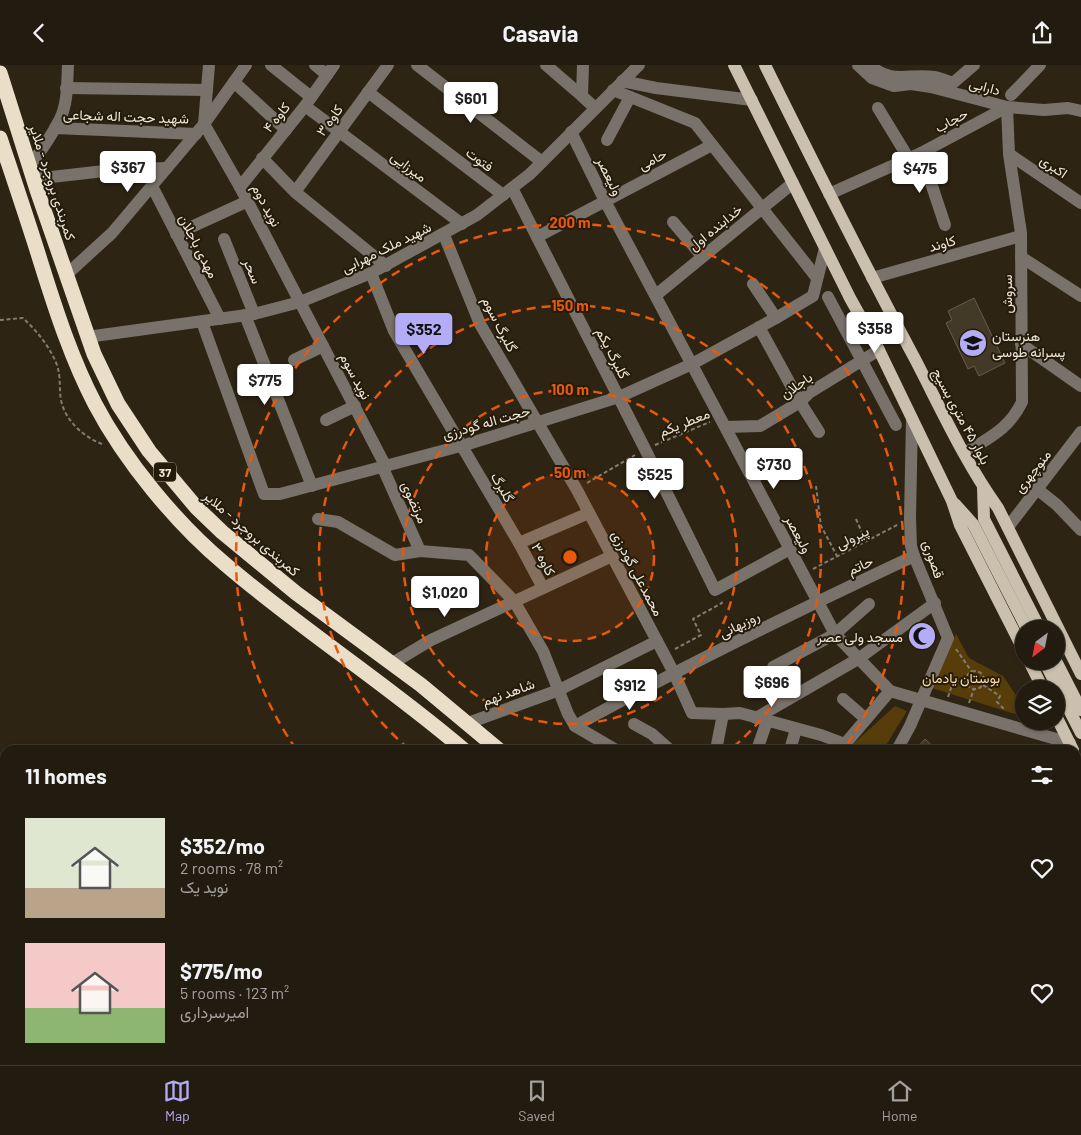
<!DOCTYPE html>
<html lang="en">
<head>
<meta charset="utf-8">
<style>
	:root { --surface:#221b0f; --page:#2a2418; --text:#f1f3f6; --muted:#a2a19e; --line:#3f392f; --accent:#b5acf8 }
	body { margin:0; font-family:Barlow,Vazirmatn,sans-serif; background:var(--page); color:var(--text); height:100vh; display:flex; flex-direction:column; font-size:19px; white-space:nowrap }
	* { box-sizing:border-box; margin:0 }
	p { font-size:16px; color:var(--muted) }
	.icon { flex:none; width:28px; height:28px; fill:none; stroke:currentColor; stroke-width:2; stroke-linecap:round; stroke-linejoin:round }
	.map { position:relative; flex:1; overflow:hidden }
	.drawer { position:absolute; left:0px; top:680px; width:1081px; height:320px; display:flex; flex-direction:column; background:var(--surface); border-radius:15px 15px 0 0; box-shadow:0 1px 4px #0004,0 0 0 1px var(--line) }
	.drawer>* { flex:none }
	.needle { width:32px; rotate:212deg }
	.controls { position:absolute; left:1015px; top:555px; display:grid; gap:10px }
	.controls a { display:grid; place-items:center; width:50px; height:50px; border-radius:50%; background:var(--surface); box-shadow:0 1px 4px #0004,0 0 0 1px var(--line); font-size:25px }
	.price { position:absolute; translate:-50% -42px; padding:0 11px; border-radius:5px; background:#fff; color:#222; font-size:16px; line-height:32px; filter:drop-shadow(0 1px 2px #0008) }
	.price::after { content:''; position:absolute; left:50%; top:30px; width:15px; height:11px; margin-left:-8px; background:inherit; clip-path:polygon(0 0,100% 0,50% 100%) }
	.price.on { background:var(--accent); color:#111 }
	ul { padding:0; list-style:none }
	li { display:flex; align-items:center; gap:15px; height:125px; padding:0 25px }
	li span { display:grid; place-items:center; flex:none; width:140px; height:100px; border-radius:0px; color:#555 }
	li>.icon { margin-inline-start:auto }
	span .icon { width:60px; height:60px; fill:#fffc; stroke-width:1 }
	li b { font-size:21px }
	h2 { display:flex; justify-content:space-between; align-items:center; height:60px; padding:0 25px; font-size:21px }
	header { display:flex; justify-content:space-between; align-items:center; height:65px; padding:0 25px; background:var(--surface); font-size:22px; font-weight:700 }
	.menu { display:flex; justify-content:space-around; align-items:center; height:70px; border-top:1px solid var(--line); background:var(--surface); font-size:14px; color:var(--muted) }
	.menu a { display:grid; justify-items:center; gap:2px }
	.menu .on { color:var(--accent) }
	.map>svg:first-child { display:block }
</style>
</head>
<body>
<header><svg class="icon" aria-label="back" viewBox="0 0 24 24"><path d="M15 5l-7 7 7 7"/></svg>Casavia<svg class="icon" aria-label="share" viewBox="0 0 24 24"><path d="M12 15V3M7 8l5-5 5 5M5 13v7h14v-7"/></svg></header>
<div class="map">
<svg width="1081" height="1000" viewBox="0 0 1081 1000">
	<rect width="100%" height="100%" fill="#2e2414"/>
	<!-- green -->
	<g fill="#573d09">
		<path d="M956 569 969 593 1003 611 1024 642V652L932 623Z"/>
		<path d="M895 641 907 646 883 685H849L852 680Z"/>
	</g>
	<!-- building -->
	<g fill="#433927" stroke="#685d4b">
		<path d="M974 233 1005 298 979 311 974 301 968 304 946 258 952 255 948 246Z"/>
		<path d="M925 674 937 685H915Z"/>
	</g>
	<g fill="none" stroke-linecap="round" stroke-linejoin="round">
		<!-- path -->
		<g stroke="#847c6e" stroke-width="2" stroke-dasharray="4 2.5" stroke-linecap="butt">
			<path d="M0 255 23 253C37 266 50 282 57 300 61 312 59 324 61 335 65 356 84 372 102 379"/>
			<path d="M655 380 710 357"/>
			<path d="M587 418 635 390"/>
			<path d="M816 421 821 461 837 491"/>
			<path d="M856 454 866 477"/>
			<path d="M813 504 899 459"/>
			<path d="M675 584 701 570 693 554 722 538 721 536"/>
			<path d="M956 584 972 607"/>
			<circle cx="975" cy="615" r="9"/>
			<path d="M983 620 1000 631 997 637 1003 643V646"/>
			<path d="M948 632 953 617 967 614"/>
			<path d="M969 638 974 624"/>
			<path d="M1033 685 1036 680"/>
			<path d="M0 997 92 995"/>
		</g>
		<!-- minor -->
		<g stroke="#78726a" stroke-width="12">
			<path d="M271 0 311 32"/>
			<path d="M315 0 327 10"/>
			<path d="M417 0 542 97"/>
			<path d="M546 0 582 31"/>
			<path d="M583 0 582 31 595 43"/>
			<path d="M858 0 872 13 894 21 911 19 931 22 1007 42 1044 45 1068 43 1081 46"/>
			<path d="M870 0C891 20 910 8 934 12 940 13 947 16 953 18L974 0"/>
			<path d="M622 16 656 23 752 35"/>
			<path d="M234 17 286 65"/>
			<path d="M66 23 207 25"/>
			<path d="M613 25 695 58 817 213"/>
			<path d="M368 27 503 130"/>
			<path d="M1011 30 1040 0"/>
			<path d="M305 41 462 159"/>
			<path d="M878 43 909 94"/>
			<path d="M204 59 240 122 385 400"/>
			<path d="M204 59 209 0"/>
			<path d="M55 63 196 69"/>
			<path d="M571 67 605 136 835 569 890 626 1070 678"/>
			<path d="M607 75 630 32"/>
			<path d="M921 88 945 160"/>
			<path d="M1009 89 1081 138"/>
			<path d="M262 93 295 127 386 201"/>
			<path d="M30 100C41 86 52 70 60 54 68 38 67 17 68 0"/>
			<path d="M34 114 113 105 167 103"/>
			<path d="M152 121 220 254"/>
			<path d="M240 122 305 41 334 0"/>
			<path d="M512 123 645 384 715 525 790 484"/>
			<path d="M295 127 388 0"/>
			<path d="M829 129 921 88 1007 42"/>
			<path d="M673 157 702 191"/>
			<path d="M176 169 248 136"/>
			<path d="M444 170 480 259 577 425 674 608 692 648 723 649 740 648 821 670 845 679"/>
			<path d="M537 172 712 80"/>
			<path d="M224 174 254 249"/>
			<path d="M1021 192 1081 231"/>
			<path d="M371 208 394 266 519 478 543 523"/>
			<path d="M66 210 112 168 204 59 246 0"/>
			<path d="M872 213 1021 171"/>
			<path d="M753 219 776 253"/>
			<path d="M656 230 793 118"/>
			<path d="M828 232 896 360"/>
			<path d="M245 250 312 421"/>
			<path d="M202 257 264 429H280L468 379 619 332 692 299 776 253 813 231 825 183"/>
			<path d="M759 262 800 337 819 367"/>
			<path d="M87 272 254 249 300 237 371 208 477 150 530 109 639 0"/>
			<path d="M1021 279 1081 321"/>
			<path d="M294 295 323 281"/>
			<path d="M326 355 355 341"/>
			<path d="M726 362 760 361 800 337 809 328 879 285"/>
			<path d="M965 388C990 372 1009 364 1022 337L1021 168 1009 89 1007 42"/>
			<path d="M382 401 420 486"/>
			<path d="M753 413 791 392"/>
			<path d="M1037 424 1057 440 1081 465"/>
			<path d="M318 454 338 457 395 490 420 486 469 490 514 536 543 586 568 649 575 661 616 685"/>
			<path d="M1008 462 1081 367"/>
			<path d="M519 478 589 448"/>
			<path d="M391 599 431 575 612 491"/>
			<path d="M773 602 835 569 869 539"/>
			<path d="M843 634 866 654"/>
			<path d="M756 653 858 594 935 538"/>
			<path d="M468 658 559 625 657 576"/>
			<path d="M634 659 652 669 670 685"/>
			<path d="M575 661C685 600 799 545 914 491"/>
			<path d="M716 685 723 649"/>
			<path d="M757 685 767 656"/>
			<path d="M790 685 796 664"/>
			<path d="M843 685 845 679 890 626"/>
			<path d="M897 685 910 661 948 573 914 491 911 481 910 453 912 354"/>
			<path d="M1076 802 1081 806"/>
			<path d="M822 995 829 1000"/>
			<path d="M940 995 947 1000"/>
		</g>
		<!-- major -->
		<g stroke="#cbbfae" stroke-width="12">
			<path d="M734 0 850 233 879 285 952 436 960 460 1024 586"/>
			<path d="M765 0C814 99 863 197 915 294 941 344 965 397 998 443L1081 609"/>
			<path d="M983 422 984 454 1040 564"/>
			<path d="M955 439 973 459 1027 564"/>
			<path d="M1029 596 1043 624"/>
			<path d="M1044 596 1081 668"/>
			<path d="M1056 596 1081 645"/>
			<path d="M1056 651 1073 685"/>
			<path d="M1076 693 1081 704"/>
			<path d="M1076 839 1081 833"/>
			<path d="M1076 877 1081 870"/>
			<path d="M957 1000 961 995"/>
			<path d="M987 1000 990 995"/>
		</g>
		<!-- highway -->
		<g stroke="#ebdec9" stroke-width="15">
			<path d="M0 8 37 125 94 289 118 339 149 386 196 442 222 467 296 528 421 620 499 685"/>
			<path d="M0 73C14 115 28 156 41 198 56 246 72 295 95 339 125 396 176 458 225 499 302 565 387 619 464 685"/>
			<path d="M693 995 695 1000"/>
			<path d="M728 995 734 1000"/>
			<path d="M653 1000 656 995"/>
		</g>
	</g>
	<!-- distance rings -->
	<circle cx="570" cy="492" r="84" fill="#e8590c" fill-opacity=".12"/>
	<g fill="none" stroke="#e8590c" stroke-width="2.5" stroke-dasharray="9 6">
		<circle cx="570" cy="492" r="84"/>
		<circle cx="570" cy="492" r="167"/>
		<path d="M409 684A251 251 0 1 1 731 684"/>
		<path d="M296 684A334 334 0 1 1 844 684"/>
	</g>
	<!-- icons -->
	<defs>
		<symbol id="school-disc" viewBox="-11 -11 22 22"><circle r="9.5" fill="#b5acf8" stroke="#251b0a"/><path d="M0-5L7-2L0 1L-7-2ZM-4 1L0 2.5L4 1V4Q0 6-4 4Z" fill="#111"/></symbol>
		<symbol id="mosque-disc" viewBox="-11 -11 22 22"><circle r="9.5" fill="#b5acf8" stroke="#251b0a"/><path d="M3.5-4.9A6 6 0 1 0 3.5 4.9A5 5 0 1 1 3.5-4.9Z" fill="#111"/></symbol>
	</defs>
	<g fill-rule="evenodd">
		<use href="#school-disc" x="957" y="262" width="32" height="32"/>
		<use href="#mosque-disc" x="906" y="555" width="32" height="32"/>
	</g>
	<g text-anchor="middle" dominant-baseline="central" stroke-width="4" stroke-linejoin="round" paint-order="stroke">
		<!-- shield labels -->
		<rect fill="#251b0a" stroke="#b0a99c" stroke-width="1" x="154" y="397.5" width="22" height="19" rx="4"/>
		<g font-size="12" font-weight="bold" fill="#ece6db">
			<text x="165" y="407">37</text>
		</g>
		<!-- street labels -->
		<g font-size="14" fill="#ece6db" stroke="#251b0a">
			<text transform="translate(985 21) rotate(15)">دارابی</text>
			<text transform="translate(126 51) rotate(2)">شهید حجت اله شجاعی</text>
			<text transform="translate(276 52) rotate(-51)">کاوه ۴</text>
			<text transform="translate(329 55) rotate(-54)">کاوه ۳</text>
			<text transform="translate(951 55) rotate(-28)">حجاب</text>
			<text transform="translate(480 94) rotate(37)">فتوت</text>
			<text transform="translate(652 94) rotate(-28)">حامی</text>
			<text transform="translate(409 101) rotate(37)">میرزایی</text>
			<text transform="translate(1054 101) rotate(34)">اکبری</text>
			<text transform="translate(610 111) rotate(64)">ولیعصر</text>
			<text transform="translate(53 117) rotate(72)">کمربندی بروجرد - ملایر</text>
			<text transform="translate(267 140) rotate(62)">نوید دوم</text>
			<text transform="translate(715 162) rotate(-39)">خدابنده اول</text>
			<text transform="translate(942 178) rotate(-16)">کاوند</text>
			<text transform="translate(199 181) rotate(63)">مهدی باجلان</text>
			<text transform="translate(386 182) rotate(-26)">شهید ملک مهرابی</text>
			<text transform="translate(253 206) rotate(68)">سحر</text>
			<text transform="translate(1006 229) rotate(-90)">سروش</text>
			<text transform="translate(500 259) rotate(63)">گلبرگ سوم</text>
			<text transform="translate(613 288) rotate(63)">گلبرگ یکم</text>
			<text transform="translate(356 311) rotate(62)">نوید سوم</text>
			<text transform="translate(796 320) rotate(-35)">باجلان</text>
			<text transform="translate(962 351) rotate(62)">بلوار ۴۵ متری بسیج</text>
			<text transform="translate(486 357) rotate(-16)">حجت اله گودرزی</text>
			<text transform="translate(684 357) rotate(-22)">معطر یکم</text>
			<text transform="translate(1032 406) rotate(-52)">منوچهری</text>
			<text transform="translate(503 422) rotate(60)">گلبرگ</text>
			<text transform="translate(415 437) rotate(66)">مرتضوی</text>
			<text transform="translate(252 468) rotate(41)">کمربندی بروجرد - ملایر</text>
			<text transform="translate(799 469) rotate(62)">ولیعصر</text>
			<text transform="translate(852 472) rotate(-27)">پیرولی</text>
			<text transform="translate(544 494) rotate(62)">کاوه ۳</text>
			<text transform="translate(934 494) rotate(71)">قصوری</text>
			<text transform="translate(860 500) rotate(-25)">حاتم</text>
			<text transform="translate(638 508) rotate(62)">محمدعلی گودرزی</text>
			<text transform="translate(739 559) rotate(-27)">روزبهانی</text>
			<text transform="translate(508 627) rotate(-20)">شاهد نهم</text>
		</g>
		<!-- poi labels -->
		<g font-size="14" fill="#ece6db" stroke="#251b0a" text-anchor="start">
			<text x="992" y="270">هنرستان<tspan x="992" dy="16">پسرانه طوسی</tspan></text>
			<text x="903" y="571" text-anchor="end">مسجد ولی عصر</text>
		</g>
		<!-- park labels -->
		<g font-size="14" fill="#fcdba6" stroke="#251b0a">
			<text x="961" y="612">بوستان یادمان</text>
		</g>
	</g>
	<circle cx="570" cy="492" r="8" fill="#e8590c" stroke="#251b0a" stroke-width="2.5"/>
	<g font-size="15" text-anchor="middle" font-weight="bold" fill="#e8590c" stroke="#251b0a" stroke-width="4" stroke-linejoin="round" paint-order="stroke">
		<text x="570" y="163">200 m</text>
		<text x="570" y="246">150 m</text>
		<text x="570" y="330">100 m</text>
		<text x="570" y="413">50 m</text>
	</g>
</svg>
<div class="controls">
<a><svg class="needle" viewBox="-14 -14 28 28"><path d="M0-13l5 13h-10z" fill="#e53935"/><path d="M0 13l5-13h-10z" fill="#a2a19e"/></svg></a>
<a><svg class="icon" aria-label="layers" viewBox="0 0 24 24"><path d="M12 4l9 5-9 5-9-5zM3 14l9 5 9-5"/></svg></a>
</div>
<b class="price" style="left:471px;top:59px">$601</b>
<b class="price" style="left:128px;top:128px">$367</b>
<b class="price" style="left:920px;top:129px">$475</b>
<b class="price" style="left:875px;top:289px">$358</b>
<b class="price on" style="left:424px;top:290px">$352</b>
<b class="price" style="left:265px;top:341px">$775</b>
<b class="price" style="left:774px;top:425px">$730</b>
<b class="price" style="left:655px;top:435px">$525</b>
<b class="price" style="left:445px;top:553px">$1,020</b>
<b class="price" style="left:772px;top:643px">$696</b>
<b class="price" style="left:630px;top:646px">$912</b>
<section class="drawer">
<h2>11 homes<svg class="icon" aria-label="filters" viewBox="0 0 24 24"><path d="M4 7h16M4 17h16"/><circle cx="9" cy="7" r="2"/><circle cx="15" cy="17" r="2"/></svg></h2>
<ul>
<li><span style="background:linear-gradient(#dfe7d0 70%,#b9a48a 0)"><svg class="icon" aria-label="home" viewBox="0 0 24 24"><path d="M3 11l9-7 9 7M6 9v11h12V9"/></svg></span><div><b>$352/mo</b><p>2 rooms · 78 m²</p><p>نوید یک</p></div><svg class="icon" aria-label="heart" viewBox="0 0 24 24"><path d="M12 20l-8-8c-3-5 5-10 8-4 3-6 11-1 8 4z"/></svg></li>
<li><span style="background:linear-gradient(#f6c9c9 65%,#8fb573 0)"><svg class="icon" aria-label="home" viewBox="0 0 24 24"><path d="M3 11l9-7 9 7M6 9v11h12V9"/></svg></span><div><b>$775/mo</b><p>5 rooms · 123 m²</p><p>امیرسرداری</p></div><svg class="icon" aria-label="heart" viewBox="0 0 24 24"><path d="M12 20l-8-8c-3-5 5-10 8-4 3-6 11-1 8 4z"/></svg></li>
</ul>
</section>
</div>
<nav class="menu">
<a class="on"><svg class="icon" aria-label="map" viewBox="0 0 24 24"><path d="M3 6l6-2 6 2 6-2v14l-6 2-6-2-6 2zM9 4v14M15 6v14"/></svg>Map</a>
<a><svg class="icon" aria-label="saved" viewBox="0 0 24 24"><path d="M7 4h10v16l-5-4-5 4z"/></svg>Saved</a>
<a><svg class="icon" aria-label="home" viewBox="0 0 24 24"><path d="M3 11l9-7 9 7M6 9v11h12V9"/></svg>Home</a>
</nav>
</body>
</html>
